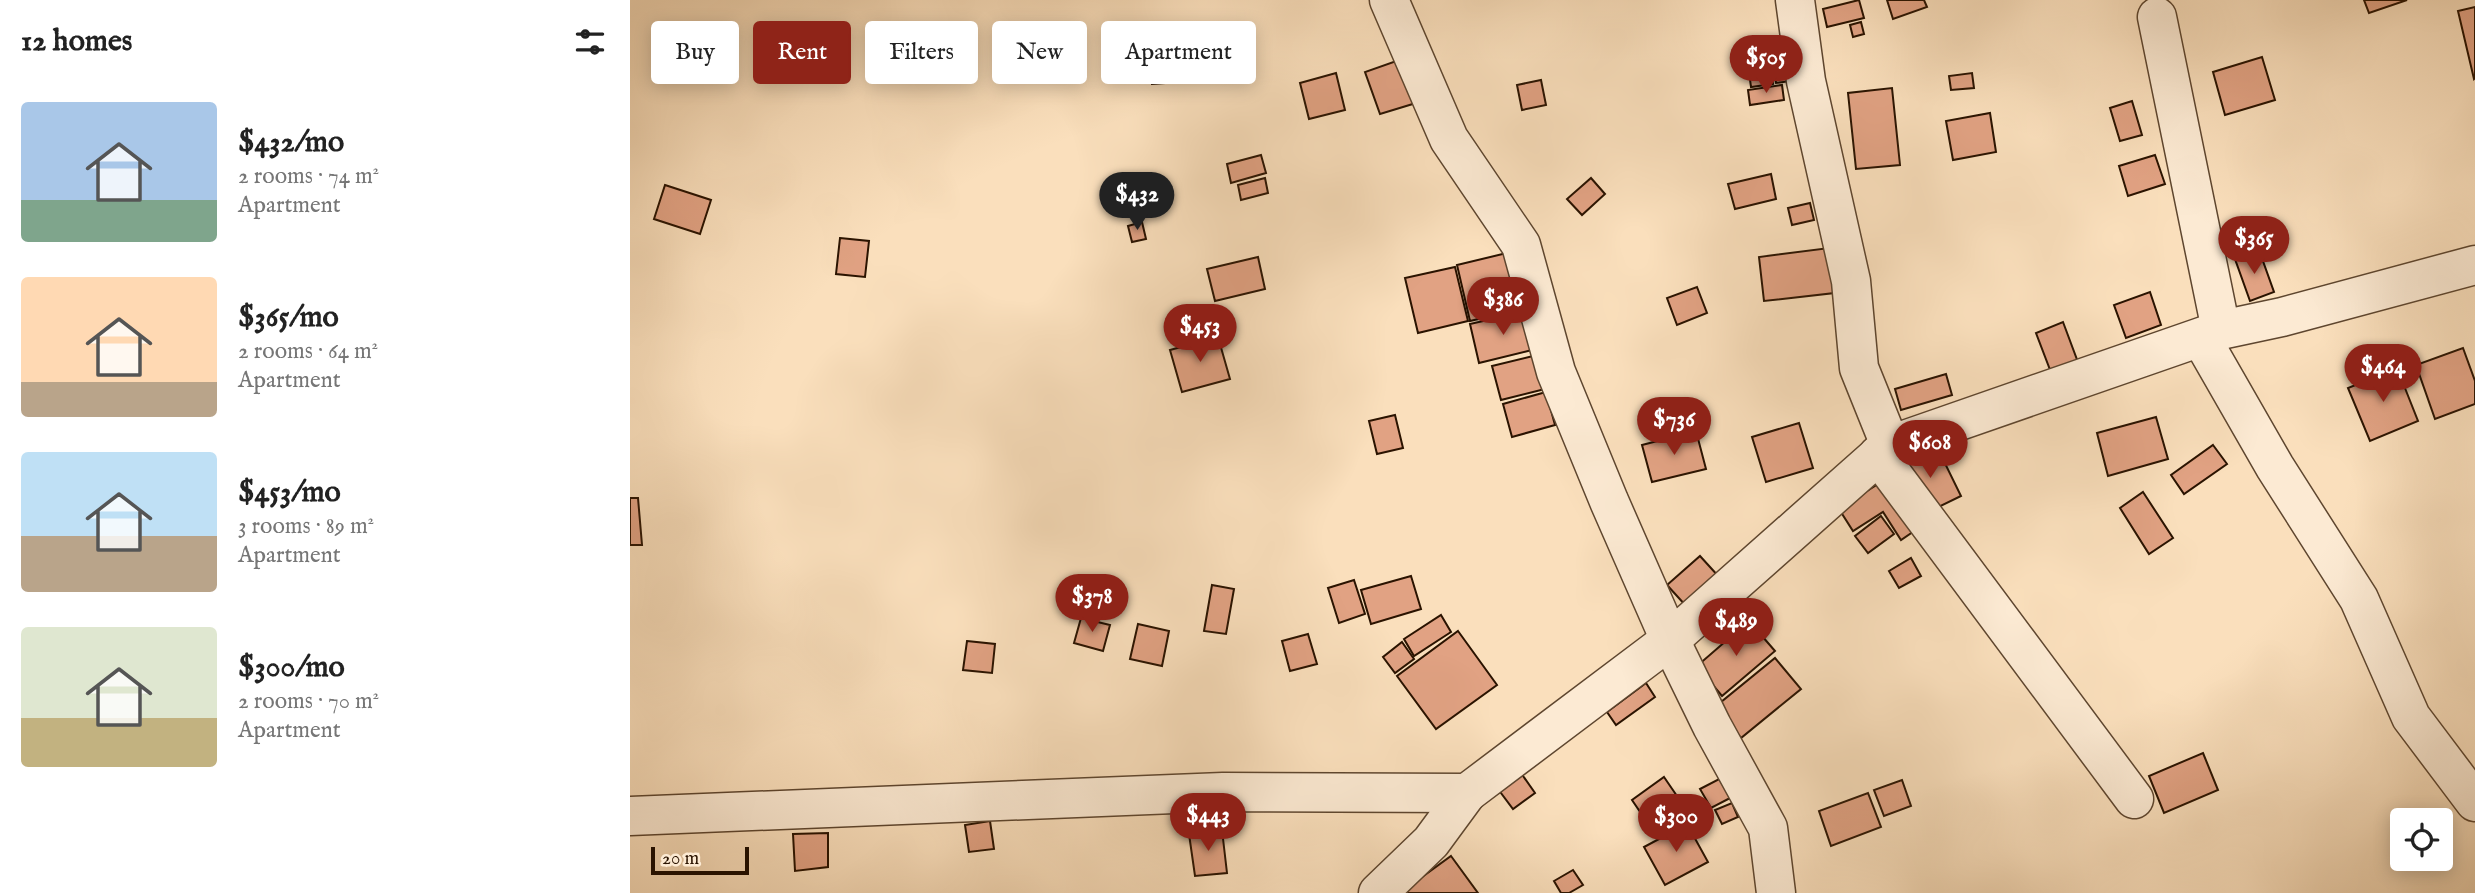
<!DOCTYPE html>
<html lang="en">
<head>
<meta charset="utf-8">
<style>
	:root { --surface:#fff; --page:#f6f6f6; --text:#222; --muted:#767676; --accent:#8f2418 }
	body { margin:0; font-family:"IM FELL English",serif; background:var(--page); color:var(--text); height:100vh; display:flex; flex-direction:column; font-size:26px; white-space:nowrap }
	* { box-sizing:border-box; margin:0 }
	p { font-size:23px; color:var(--muted) }
	.icon { flex:none; width:38px; height:38px; fill:none; stroke:currentColor; stroke-width:2; stroke-linecap:round; stroke-linejoin:round }
	.map { position:relative; flex:1; overflow:hidden }
	.sheet { display:flex; flex-direction:column; background:var(--surface); width:630px }
	.sheet>* { flex:none }
	.banner { position:absolute; left:21px; top:21px; width:665px; height:63px; display:flex; gap:14px }
	.buttons { position:absolute; left:1760px; top:808px; display:grid; gap:14px }
	.buttons a { display:grid; place-items:center; width:63px; height:63px; border-radius:7px; background:var(--surface); box-shadow:0 4px 18px #0003; font-size:35px }
	.scale { position:absolute; left:21px; bottom:18px; width:98px; box-sizing:border-box; padding-left:7px; border:4px solid #2a1300; border-top:0; font-size:19px; line-height:24px; white-space:nowrap; color:#2a1300; -webkit-text-stroke:5px #fcead3; paint-order:stroke }
	.price { position:absolute; translate:-50% -60px; padding:0 16px; border-radius:24px; background:var(--accent); color:#fff; font-size:23px; line-height:46px; filter:drop-shadow(0 2px 4px #0008) }
	.price::after { content:''; position:absolute; left:50%; top:42px; width:21px; height:16px; margin-left:-10px; background:inherit; clip-path:polygon(0 0,100% 0,50% 100%) }
	.price.active { background:#222; color:#fff }
	ul { padding:0; list-style:none }
	li { display:flex; align-items:center; gap:21px; height:175px; padding:0 21px }
	li span { display:grid; place-items:center; flex:none; width:196px; height:140px; border-radius:7px; color:#555 }
	li>.icon { margin-inline-start:auto }
	span .icon { width:84px; height:84px; fill:#fffc; stroke-width:1 }
	li b { font-size:30px }
	h2 { display:flex; justify-content:space-between; align-items:center; height:84px; padding:0 21px; font-size:30px }
	.pill { padding:0 24px; border-radius:7px; background:var(--surface); box-shadow:0 4px 18px #0003; font-size:24px; line-height:63px }
	.pill.active { background:var(--accent); color:#fff }
	main { display:flex; flex:1; min-height:0 }
	.map>svg:first-child { display:block }
</style>
</head>
<body>
<main>
<section class="sheet">
<h2>12 homes<svg class="icon" aria-label="filters" viewBox="0 0 24 24"><path d="M4 7h16M4 17h16"/><circle cx="9" cy="7" r="2"/><circle cx="15" cy="17" r="2"/></svg></h2>
<ul>
<li><span style="background:linear-gradient(#a9c7e8 70%,#7fa58c 0)"><svg class="icon" aria-label="home" viewBox="0 0 24 24"><path d="M3 11l9-7 9 7M6 9v11h12V9"/></svg></span><div><b>$432/mo</b><p>2 rooms · 74 m²</p><p>Apartment</p></div></li>
<li><span style="background:linear-gradient(#ffd9b3 75%,#b9a48a 0)"><svg class="icon" aria-label="home" viewBox="0 0 24 24"><path d="M3 11l9-7 9 7M6 9v11h12V9"/></svg></span><div><b>$365/mo</b><p>2 rooms · 64 m²</p><p>Apartment</p></div></li>
<li><span style="background:linear-gradient(#bfe0f5 60%,#b9a48a 0)"><svg class="icon" aria-label="home" viewBox="0 0 24 24"><path d="M3 11l9-7 9 7M6 9v11h12V9"/></svg></span><div><b>$453/mo</b><p>3 rooms · 89 m²</p><p>Apartment</p></div></li>
<li><span style="background:linear-gradient(#dfe7d0 65%,#c2b280 0)"><svg class="icon" aria-label="home" viewBox="0 0 24 24"><path d="M3 11l9-7 9 7M6 9v11h12V9"/></svg></span><div><b>$300/mo</b><p>2 rooms · 70 m²</p><p>Apartment</p></div></li>
</ul>
</section>
<div class="map">
<svg width="1845" height="893" viewBox="0 0 1845 893">
	<rect width="100%" height="100%" fill="#fadfbc"/>
	<filter id="stains"><feTurbulence type="fractalNoise" baseFrequency=".00286" numOctaves="4"/><feColorMatrix values="0 0 0 0 .2 0 0 0 0 .09 0 0 0 0 .02 0 0 0 .5 -.17"/></filter>
	<radialGradient id="worn" r=".72"><stop offset=".6" stop-color="#630" stop-opacity="0"/><stop offset="1" stop-color="#630" stop-opacity=".3"/></radialGradient>
	<!-- building -->
	<g fill="#e1a283" stroke="#2a1300" stroke-width="2">
		<path d="M1229 0 1234 18 1197 27 1193 9Z"/>
		<path d="M1257 0H1294L1297 7 1263 19Z"/>
		<path d="M1734 0H1777L1739 13Z"/>
		<path d="M1845 7V78L1844 79 1828 11Z"/>
		<path d="M1231 22 1234 34 1223 37 1220 25Z"/>
		<path d="M1162 42 1168 80 1146 83 1140 45Z"/>
		<path d="M1138 47 1143 84 1121 87 1116 50Z"/>
		<path d="M547 54 549 82 522 84 520 55Z"/>
		<path d="M1632 57 1645 100 1595 115 1583 72Z"/>
		<path d="M772 59 786 103 750 114 735 72Z"/>
		<path d="M706 73 715 110 679 119 670 83Z"/>
		<path d="M1342 73 1344 88 1321 90 1319 76Z"/>
		<path d="M911 80 916 105 892 110 887 85Z"/>
		<path d="M1152 85 1154 100 1120 105 1118 90Z"/>
		<path d="M1262 88 1270 165 1226 169 1218 93Z"/>
		<path d="M1502 101 1512 135 1490 141 1480 108Z"/>
		<path d="M1360 113 1366 152 1323 160 1316 121Z"/>
		<path d="M631 155 636 173 601 183 597 164Z"/>
		<path d="M1525 155 1535 184 1498 196 1489 166Z"/>
		<path d="M1141 174 1146 199 1105 209 1098 184Z"/>
		<path d="M635 178 638 193 611 200 608 185Z"/>
		<path d="M961 178 975 194 952 215 937 199Z"/>
		<path d="M35 185 81 200 70 234 24 219Z"/>
		<path d="M1180 203 1184 220 1162 225 1158 208Z"/>
		<path d="M512 222 516 239 502 242 498 226Z"/>
		<path d="M210 238 239 241 235 277 206 274Z"/>
		<path d="M1207 247 1213 292 1134 301 1129 257Z"/>
		<path d="M1629 250 1644 292 1620 301 1605 259Z"/>
		<path d="M881 252 895 308 840 321 827 265Z"/>
		<path d="M628 257 635 289 585 301 577 269Z"/>
		<path d="M825 267 838 321 788 333 775 278Z"/>
		<path d="M1067 287 1077 313 1047 325 1037 298Z"/>
		<path d="M1520 292 1531 325 1496 338 1484 305Z"/>
		<path d="M897 311 906 349 849 363 840 324Z"/>
		<path d="M1433 322 1449 365 1422 375 1406 333Z"/>
		<path d="M588 337 600 379 552 392 540 350Z"/>
		<path d="M1833 348 1845 381V404L1805 419 1786 365Z"/>
		<path d="M907 355 915 389 871 400 862 366Z"/>
		<path d="M1767 368 1788 421 1740 441 1718 388Z"/>
		<path d="M1316 374 1322 395 1271 410 1265 389Z"/>
		<path d="M916 392 925 425 882 437 873 404Z"/>
		<path d="M765 415 773 448 747 454 739 421Z"/>
		<path d="M1526 417 1538 459 1478 476 1467 433Z"/>
		<path d="M1169 423 1183 468 1136 482 1122 437Z"/>
		<path d="M1066 431 1076 469 1022 482 1012 445Z"/>
		<path d="M1306 445 1331 496 1294 514 1270 464Z"/>
		<path d="M1583 445 1597 464 1554 494 1541 475Z"/>
		<path d="M1259 477 1290 527 1271 540 1253 512 1223 531 1209 509Z"/>
		<path d="M1513 492 1543 538 1519 554 1490 508Z"/>
		<path d="M0 498H8L12 545H0Z"/>
		<path d="M1251 516 1264 534 1238 553 1225 536Z"/>
		<path d="M1070 556 1090 578 1057 607 1037 585Z"/>
		<path d="M1281 558 1291 576 1269 588 1259 571Z"/>
		<path d="M781 576 791 609 741 624 731 590Z"/>
		<path d="M724 580 735 614 709 623 698 588Z"/>
		<path d="M582 585 604 589 596 634 574 631Z"/>
		<path d="M811 615 821 632 784 656 774 639Z"/>
		<path d="M451 618 480 625 473 651 444 643Z"/>
		<path d="M1119 621 1145 651 1092 696 1067 666Z"/>
		<path d="M508 624 539 631 532 666 500 659Z"/>
		<path d="M828 631 867 685 806 729 767 676Z"/>
		<path d="M678 634 687 664 660 671 652 641Z"/>
		<path d="M337 641 365 644 362 673 333 670Z"/>
		<path d="M772 642 784 659 765 673 753 657Z"/>
		<path d="M1145 658 1171 689 1111 738 1085 707Z"/>
		<path d="M1016 683 1025 697 986 725 977 712Z"/>
		<path d="M1573 753 1588 790 1534 813 1519 776Z"/>
		<path d="M891 773 905 793 883 809 868 789Z"/>
		<path d="M1034 777 1049 799 1017 822 1002 800Z"/>
		<path d="M1093 777 1104 796 1081 808 1070 789Z"/>
		<path d="M1272 780 1281 806 1254 816 1244 790Z"/>
		<path d="M1238 793 1251 827 1201 846 1189 811Z"/>
		<path d="M1102 803 1108 817 1092 824 1085 810Z"/>
		<path d="M360 821 364 849 339 852 335 825Z"/>
		<path d="M1057 824 1078 862 1035 885 1014 847Z"/>
		<path d="M592 830 597 873 565 876 559 834Z"/>
		<path d="M198 833V867L165 871 163 834Z"/>
		<path d="M821 856 848 893H770Z"/>
		<path d="M943 870 953 885 939 893H931L924 881Z"/>
	</g>
	<g fill="none" stroke-linecap="round" stroke-linejoin="round">
		<defs>
			<g id="minor">
				<path d="M759 0 819 139 891 245 926 372 979 501 1040 640 1082 726 1138 828 1146 893"/>
				<path d="M1165 0 1176 81 1221 281 1229 368 1260 445"/>
				<path d="M1527 17 1591 330"/>
				<path d="M1571 338 1645 467 1729 599 1781 717 1845 802"/>
				<path d="M1248 455 1504 799"/>
				<path d="M0 816 593 792 837 793 1040 640 1260 445 1591 330 1652 317 1845 265"/>
				<path d="M748 893 801 842 837 793"/>
			</g>
		</defs>
		<!-- minor casing -->
		<use href="#minor" stroke="#5e462f" stroke-width="41"/>
		<!-- minor -->
		<use href="#minor" stroke="#fcead3" stroke-width="38"/>
	</g>
	<rect width="100%" height="100%" filter="url(#stains)"/>
	<rect width="100%" height="100%" fill="url(#worn)"/>
</svg>
<div class="buttons">
<a><svg class="icon" aria-label="locate" viewBox="0 0 24 24"><circle cx="12" cy="12" r="6"/><path d="M12 2v4M12 18v4M2 12h4M18 12h4"/></svg></a>
</div>
<div class="scale">20 m</div>
<b class="price" style="left:1136px;top:95px">$505</b>
<b class="price active" style="left:507px;top:232px">$432</b>
<b class="price" style="left:1624px;top:276px">$365</b>
<b class="price" style="left:873px;top:337px">$386</b>
<b class="price" style="left:570px;top:364px">$453</b>
<b class="price" style="left:1753px;top:404px">$464</b>
<b class="price" style="left:1044px;top:457px">$736</b>
<b class="price" style="left:1300px;top:480px">$608</b>
<b class="price" style="left:462px;top:634px">$378</b>
<b class="price" style="left:1106px;top:658px">$489</b>
<b class="price" style="left:578px;top:853px">$443</b>
<b class="price" style="left:1046px;top:854px">$300</b>
<div class="banner">
<a class="pill">Buy</a>
<a class="pill active">Rent</a>
<a class="pill">Filters</a>
<a class="pill">New</a>
<a class="pill">Apartment</a>
</div>
</div>
</main>
</body>
</html>
